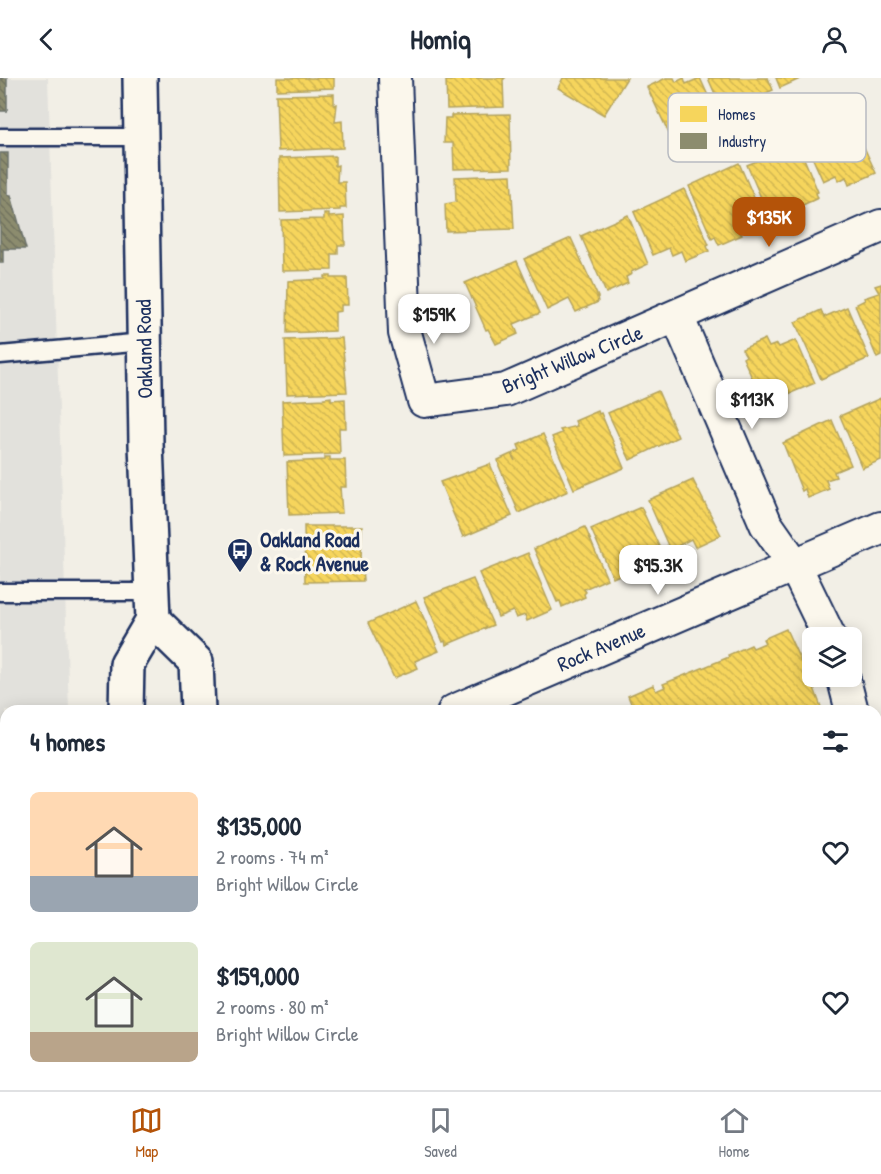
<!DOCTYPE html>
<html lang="en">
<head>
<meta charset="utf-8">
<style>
	:root { --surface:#fff; --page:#f2f2f3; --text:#1f2937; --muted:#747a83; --line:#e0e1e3; --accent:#b45309 }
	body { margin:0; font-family:"Patrick Hand",sans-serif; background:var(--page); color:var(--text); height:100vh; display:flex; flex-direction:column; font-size:22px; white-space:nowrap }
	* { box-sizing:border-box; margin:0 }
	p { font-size:20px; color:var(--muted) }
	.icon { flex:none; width:33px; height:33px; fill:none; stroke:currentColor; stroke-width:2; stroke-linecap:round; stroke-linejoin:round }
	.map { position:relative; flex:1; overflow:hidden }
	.side { position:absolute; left:0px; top:627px; width:882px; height:386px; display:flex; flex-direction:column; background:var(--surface); border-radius:18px 18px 0 0; box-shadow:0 3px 15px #0003 }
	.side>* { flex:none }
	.tools { position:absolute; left:802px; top:549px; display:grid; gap:12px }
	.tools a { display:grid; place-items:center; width:60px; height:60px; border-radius:9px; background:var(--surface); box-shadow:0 3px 15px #0003; font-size:30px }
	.price { position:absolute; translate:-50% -51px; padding:0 14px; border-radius:12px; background:#fff; color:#222; font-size:20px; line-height:39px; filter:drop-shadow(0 2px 3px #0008) }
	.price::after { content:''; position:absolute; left:50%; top:36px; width:18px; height:14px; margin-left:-9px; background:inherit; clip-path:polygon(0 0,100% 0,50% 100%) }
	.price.selected { background:var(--accent); color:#fff }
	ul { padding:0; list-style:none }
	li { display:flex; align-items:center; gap:18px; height:150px; padding:0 30px }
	li span { display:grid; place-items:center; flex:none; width:168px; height:120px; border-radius:9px; color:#555 }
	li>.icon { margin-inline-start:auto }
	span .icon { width:72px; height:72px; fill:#fffc; stroke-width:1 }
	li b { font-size:26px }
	h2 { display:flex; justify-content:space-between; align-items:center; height:72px; padding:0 30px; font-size:26px }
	header { display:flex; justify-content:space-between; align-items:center; height:78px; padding:0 30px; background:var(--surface); font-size:27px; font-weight:700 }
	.dock { display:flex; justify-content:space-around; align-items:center; height:84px; border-top:2px solid var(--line); background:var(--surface); font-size:16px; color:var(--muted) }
	.dock a { display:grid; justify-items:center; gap:3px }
	.dock .selected { color:var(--accent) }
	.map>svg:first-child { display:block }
</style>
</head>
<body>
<header><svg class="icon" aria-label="back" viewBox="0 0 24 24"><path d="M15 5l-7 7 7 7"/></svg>Homiq<svg class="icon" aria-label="person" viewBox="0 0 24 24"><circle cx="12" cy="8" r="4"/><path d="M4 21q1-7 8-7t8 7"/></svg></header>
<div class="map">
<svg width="881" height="1012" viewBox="0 0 881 1012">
	<defs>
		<pattern id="grass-tufts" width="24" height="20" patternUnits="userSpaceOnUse" patternTransform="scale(1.5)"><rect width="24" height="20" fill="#d2d3d2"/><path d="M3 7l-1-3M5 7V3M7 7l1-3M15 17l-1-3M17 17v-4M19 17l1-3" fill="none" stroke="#b4b5b7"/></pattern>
		<pattern id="homes-back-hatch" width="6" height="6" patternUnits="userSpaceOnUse" patternTransform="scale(1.5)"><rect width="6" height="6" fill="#f6d55c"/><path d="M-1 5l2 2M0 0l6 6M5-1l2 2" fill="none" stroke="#d2b752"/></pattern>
		<pattern id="industry-back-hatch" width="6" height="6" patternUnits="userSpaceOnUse" patternTransform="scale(1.5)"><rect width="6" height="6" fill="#8c8c6e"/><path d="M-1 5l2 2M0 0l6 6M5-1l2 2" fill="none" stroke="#72735e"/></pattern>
	</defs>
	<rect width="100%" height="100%" fill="#f2efe6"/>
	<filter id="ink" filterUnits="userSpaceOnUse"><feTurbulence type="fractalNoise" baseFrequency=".0167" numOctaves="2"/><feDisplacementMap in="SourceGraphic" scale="12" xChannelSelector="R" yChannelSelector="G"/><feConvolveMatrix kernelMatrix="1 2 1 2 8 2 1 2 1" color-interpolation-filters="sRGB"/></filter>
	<g filter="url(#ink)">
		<!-- built -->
		<path fill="#e2e1dc" d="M0 0H48L69 633H6V1006L82 1007V1012H0Z"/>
		<!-- grass -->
		<path fill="url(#grass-tufts)" stroke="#768198" stroke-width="1.5" d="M503 1007V1006L664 1007 660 1012H503Z"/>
		<!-- homes -->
		<g fill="url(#homes-back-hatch)" stroke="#b4a35d" stroke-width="1.5">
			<path d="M277 0H334V10L277 12Z"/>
			<path d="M451 0H505L503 2 504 29 447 31 446 3H451Z"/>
			<path d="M563 0H627L604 37 558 10Z"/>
			<path d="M666 0H674L676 4 684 0 686 6 700 0 720 44 673 64 647 9Z"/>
			<path d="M708 0H768L773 12 723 34Z"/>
			<path d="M776 0H802L780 10Z"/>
			<path d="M334 16V27L337 26 335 44 342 43 343 70 278 73 276 17Z"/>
			<path d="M510 36 511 90 454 91 453 65H444L445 40H451V37Z"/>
			<path d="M850 39 876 95 849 107 846 99 839 103 836 97 823 103 803 59Z"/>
			<path d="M798 66 818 114 816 115 818 120 794 131 792 126 768 136 747 87Z"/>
			<path d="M335 78V88L338 87 337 104H345L346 130H340V132L280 134 279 80Z"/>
			<path d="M739 85 762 138 738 148 742 157 719 167 715 159 712 161 689 108Z"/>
			<path d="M511 97 514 151 446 153 445 126 456 124 455 99Z"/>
			<path d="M684 111 709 167 707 168 709 173 685 183 681 173 672 177 669 170 653 177 634 134Z"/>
			<path d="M324 136H329V139L344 138 345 167H338V176H332V192L282 193 281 142 324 141Z"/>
			<path d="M628 137 648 186 631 194 632 196 626 199 628 205 606 215 581 158Z"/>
			<path d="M571 160 598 219H597L598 224 576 234 569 221 547 232 524 181Z"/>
			<path d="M517 183 540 235 514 246 518 256 496 266 488 251 486 252 465 205Z"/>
			<path d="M325 198H331V200H347L348 227H341V233L335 234V253L287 255 288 203 325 201Z"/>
			<path d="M881 206V278L877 280 855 227 865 222 864 220 879 215 875 208Z"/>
			<path d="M847 229 869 280 821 301 795 244 821 232 824 239Z"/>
			<path d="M342 260 347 314 287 316 285 262Z"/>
			<path d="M765 261 769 269 777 266 779 269 796 262 815 305 764 326 743 280 746 278 742 271Z"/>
			<path d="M658 313 678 359 630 382 608 335Z"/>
			<path d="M331 319V322L345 321 346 350H339L340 376 284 378 282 323 325 321 324 320Z"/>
			<path d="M881 320V382L862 390 840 338Z"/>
			<path d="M598 333 599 336 601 335 624 390 574 411 552 359 562 355 560 352 577 348 575 343Z"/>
			<path d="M832 342 851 387 834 394 836 399 826 402 829 411 808 420 805 411 802 413 783 365Z"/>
			<path d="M543 356 568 413 519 435 499 388 498 382 511 376 515 383 512 376 520 372 518 367Z"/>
			<path d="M325 379H330V382H345L346 409H340L342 435 289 437 287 384 325 382Z"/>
			<path d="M490 386 512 438 463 459 440 404Z"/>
			<path d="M693 402 721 457 695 469 691 461 670 472 648 422Z"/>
			<path d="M641 429 664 479 655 483 657 487 645 493 642 487 613 500 591 451Z"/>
			<path d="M304 448H362L361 482H364L365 491H362L363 503 305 504Z"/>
			<path d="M585 449 607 501 584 511 586 514 584 516 585 519 562 529 560 523 557 524 534 471Z"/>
			<path d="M528 475 552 532 527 543 525 537 516 540 513 533 498 539 479 495Z"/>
			<path d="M473 501 493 547 446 567 445 563 443 564 424 519Z"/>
			<path d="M416 523 439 573 415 583 418 590 394 600 368 545Z"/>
			<path d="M786 551 802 586 805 585 821 629 812 633H634L628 618 653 607 656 613 665 609 663 606 729 579 728 577 751 567 753 570 765 565 763 561Z"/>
			<path d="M881 982V1001L876 996V987Z"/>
			<path d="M375 1006V1012H306V1007H295Z"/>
			<path d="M411 1006H480L481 1012H411Z"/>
			<path d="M678 1006H727L735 1012H676L679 1008Z"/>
			<path d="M759 1006H778L774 1012H767Z"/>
		</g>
		<!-- industry -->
		<g fill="url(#industry-back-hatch)" stroke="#6a7069" stroke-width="1.5">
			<rect x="0" y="0" width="7" height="33"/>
			<path d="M0 75H8V117H11L26 171H3V185H0Z"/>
		</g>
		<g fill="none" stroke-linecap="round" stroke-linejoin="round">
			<defs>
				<g id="lane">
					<path d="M0 59H141"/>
					<path d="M0 277 144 264"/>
					<path d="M0 514H152"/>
					<path d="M6 701H2L6 830"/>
					<path d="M11 1006V1012"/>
					<path d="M43 1012 131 1008"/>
				</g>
				<g id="street">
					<path d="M395 0 405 255 424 323 506 312 881 148"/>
					<path d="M677 238 766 446 794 486 830 560"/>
					<path d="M843 598 852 633"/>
					<path d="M454 633 881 450"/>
					<path d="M389 1006V1012"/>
					<path d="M789 1012 793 1006"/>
				</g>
				<g id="primary">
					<path d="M153 542 196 584 198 633"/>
					<path d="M126 633 127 586 153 542 146 366 140 0"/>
					<path d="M131 1006 132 1012"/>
					<path d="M211 1006V1012"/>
				</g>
			</defs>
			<!-- lane casing -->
			<use href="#lane" stroke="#1b2f5e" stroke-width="21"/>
			<!-- street casing -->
			<use href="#street" stroke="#1b2f5e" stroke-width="36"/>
			<!-- primary casing -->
			<use href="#primary" stroke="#1b2f5e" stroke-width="38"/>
			<!-- path -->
			<g stroke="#1b2f5e" stroke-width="4" stroke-dasharray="1.5 4.5" stroke-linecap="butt">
				<path d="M500 1006V1012"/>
				<path d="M665 1012 669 1006"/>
			</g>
			<!-- lane -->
			<use href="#lane" stroke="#fbf7ec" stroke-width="16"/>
			<!-- street -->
			<use href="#street" stroke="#fbf7ec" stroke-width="32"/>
			<!-- primary -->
			<use href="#primary" stroke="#fbf7ec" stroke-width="33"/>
		</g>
	</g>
	<!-- icons -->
	<defs>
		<symbol id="bus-pin" viewBox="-11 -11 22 30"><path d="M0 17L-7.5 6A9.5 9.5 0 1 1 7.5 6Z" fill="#1b2f5e" stroke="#fbf7ec"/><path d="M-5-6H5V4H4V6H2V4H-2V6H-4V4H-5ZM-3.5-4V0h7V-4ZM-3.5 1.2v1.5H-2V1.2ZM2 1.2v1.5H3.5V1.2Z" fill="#fff"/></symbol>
	</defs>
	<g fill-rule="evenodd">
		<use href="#bus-pin" x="225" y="458" width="30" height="40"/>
	</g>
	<g text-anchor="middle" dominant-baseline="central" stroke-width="6" stroke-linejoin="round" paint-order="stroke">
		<!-- street labels -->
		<g font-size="21" fill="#1b2f5e" stroke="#fbf7ec">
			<text transform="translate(144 271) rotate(-91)">Oakland Road</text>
			<text transform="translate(572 281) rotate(-22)">Bright Willow Circle</text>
			<text transform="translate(601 569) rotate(-23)">Rock Avenue</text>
		</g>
		<!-- poi labels -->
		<g font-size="21" font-weight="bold" fill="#1b2f5e" stroke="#fbf7ec" text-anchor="start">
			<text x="260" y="461">Oakland Road<tspan x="260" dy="24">&amp; Rock Avenue</tspan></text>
		</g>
	</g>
	<!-- legend -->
	<rect x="668" y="15" width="198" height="69" rx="9" fill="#fbf7ec" stroke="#b8bbc1" stroke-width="1.5"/>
	<rect x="680" y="28" width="27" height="16" fill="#f6d55c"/>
	<rect x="680" y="55" width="27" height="16" fill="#8c8c6e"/>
	<g font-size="16" fill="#1b2f5e">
		<text x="718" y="42">Homes</text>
		<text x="718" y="69">Industry</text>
	</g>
</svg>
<div class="tools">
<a><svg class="icon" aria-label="layers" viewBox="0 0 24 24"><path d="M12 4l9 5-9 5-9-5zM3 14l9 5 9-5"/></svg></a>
</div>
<b class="price selected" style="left:769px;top:170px">$135K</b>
<b class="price" style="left:434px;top:267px">$159K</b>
<b class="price" style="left:752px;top:352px">$113K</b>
<b class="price" style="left:658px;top:518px">$95.3K</b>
<section class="side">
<h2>4 homes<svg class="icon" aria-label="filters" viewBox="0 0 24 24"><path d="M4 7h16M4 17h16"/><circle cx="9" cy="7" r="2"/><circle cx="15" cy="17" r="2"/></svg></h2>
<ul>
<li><span style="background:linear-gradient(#ffd9b3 70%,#9aa5b1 0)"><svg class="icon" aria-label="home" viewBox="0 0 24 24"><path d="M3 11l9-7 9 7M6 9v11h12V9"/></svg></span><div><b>$135,000</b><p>2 rooms · 74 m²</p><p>Bright Willow Circle</p></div><svg class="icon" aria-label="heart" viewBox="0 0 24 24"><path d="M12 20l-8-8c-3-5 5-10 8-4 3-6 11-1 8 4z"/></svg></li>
<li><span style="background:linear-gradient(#dfe7d0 75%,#b9a48a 0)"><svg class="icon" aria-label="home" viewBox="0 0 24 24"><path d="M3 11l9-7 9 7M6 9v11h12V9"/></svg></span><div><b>$159,000</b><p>2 rooms · 80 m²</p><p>Bright Willow Circle</p></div><svg class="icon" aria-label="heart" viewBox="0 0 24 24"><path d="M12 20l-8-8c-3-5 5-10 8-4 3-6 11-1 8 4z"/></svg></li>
</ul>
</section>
</div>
<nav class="dock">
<a class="selected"><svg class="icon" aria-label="map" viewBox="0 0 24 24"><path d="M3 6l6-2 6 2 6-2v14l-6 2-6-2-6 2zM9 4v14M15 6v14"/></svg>Map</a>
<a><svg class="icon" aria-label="saved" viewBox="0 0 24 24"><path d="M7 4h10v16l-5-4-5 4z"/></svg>Saved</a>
<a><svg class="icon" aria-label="home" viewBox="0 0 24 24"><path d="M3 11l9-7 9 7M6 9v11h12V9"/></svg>Home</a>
</nav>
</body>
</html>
